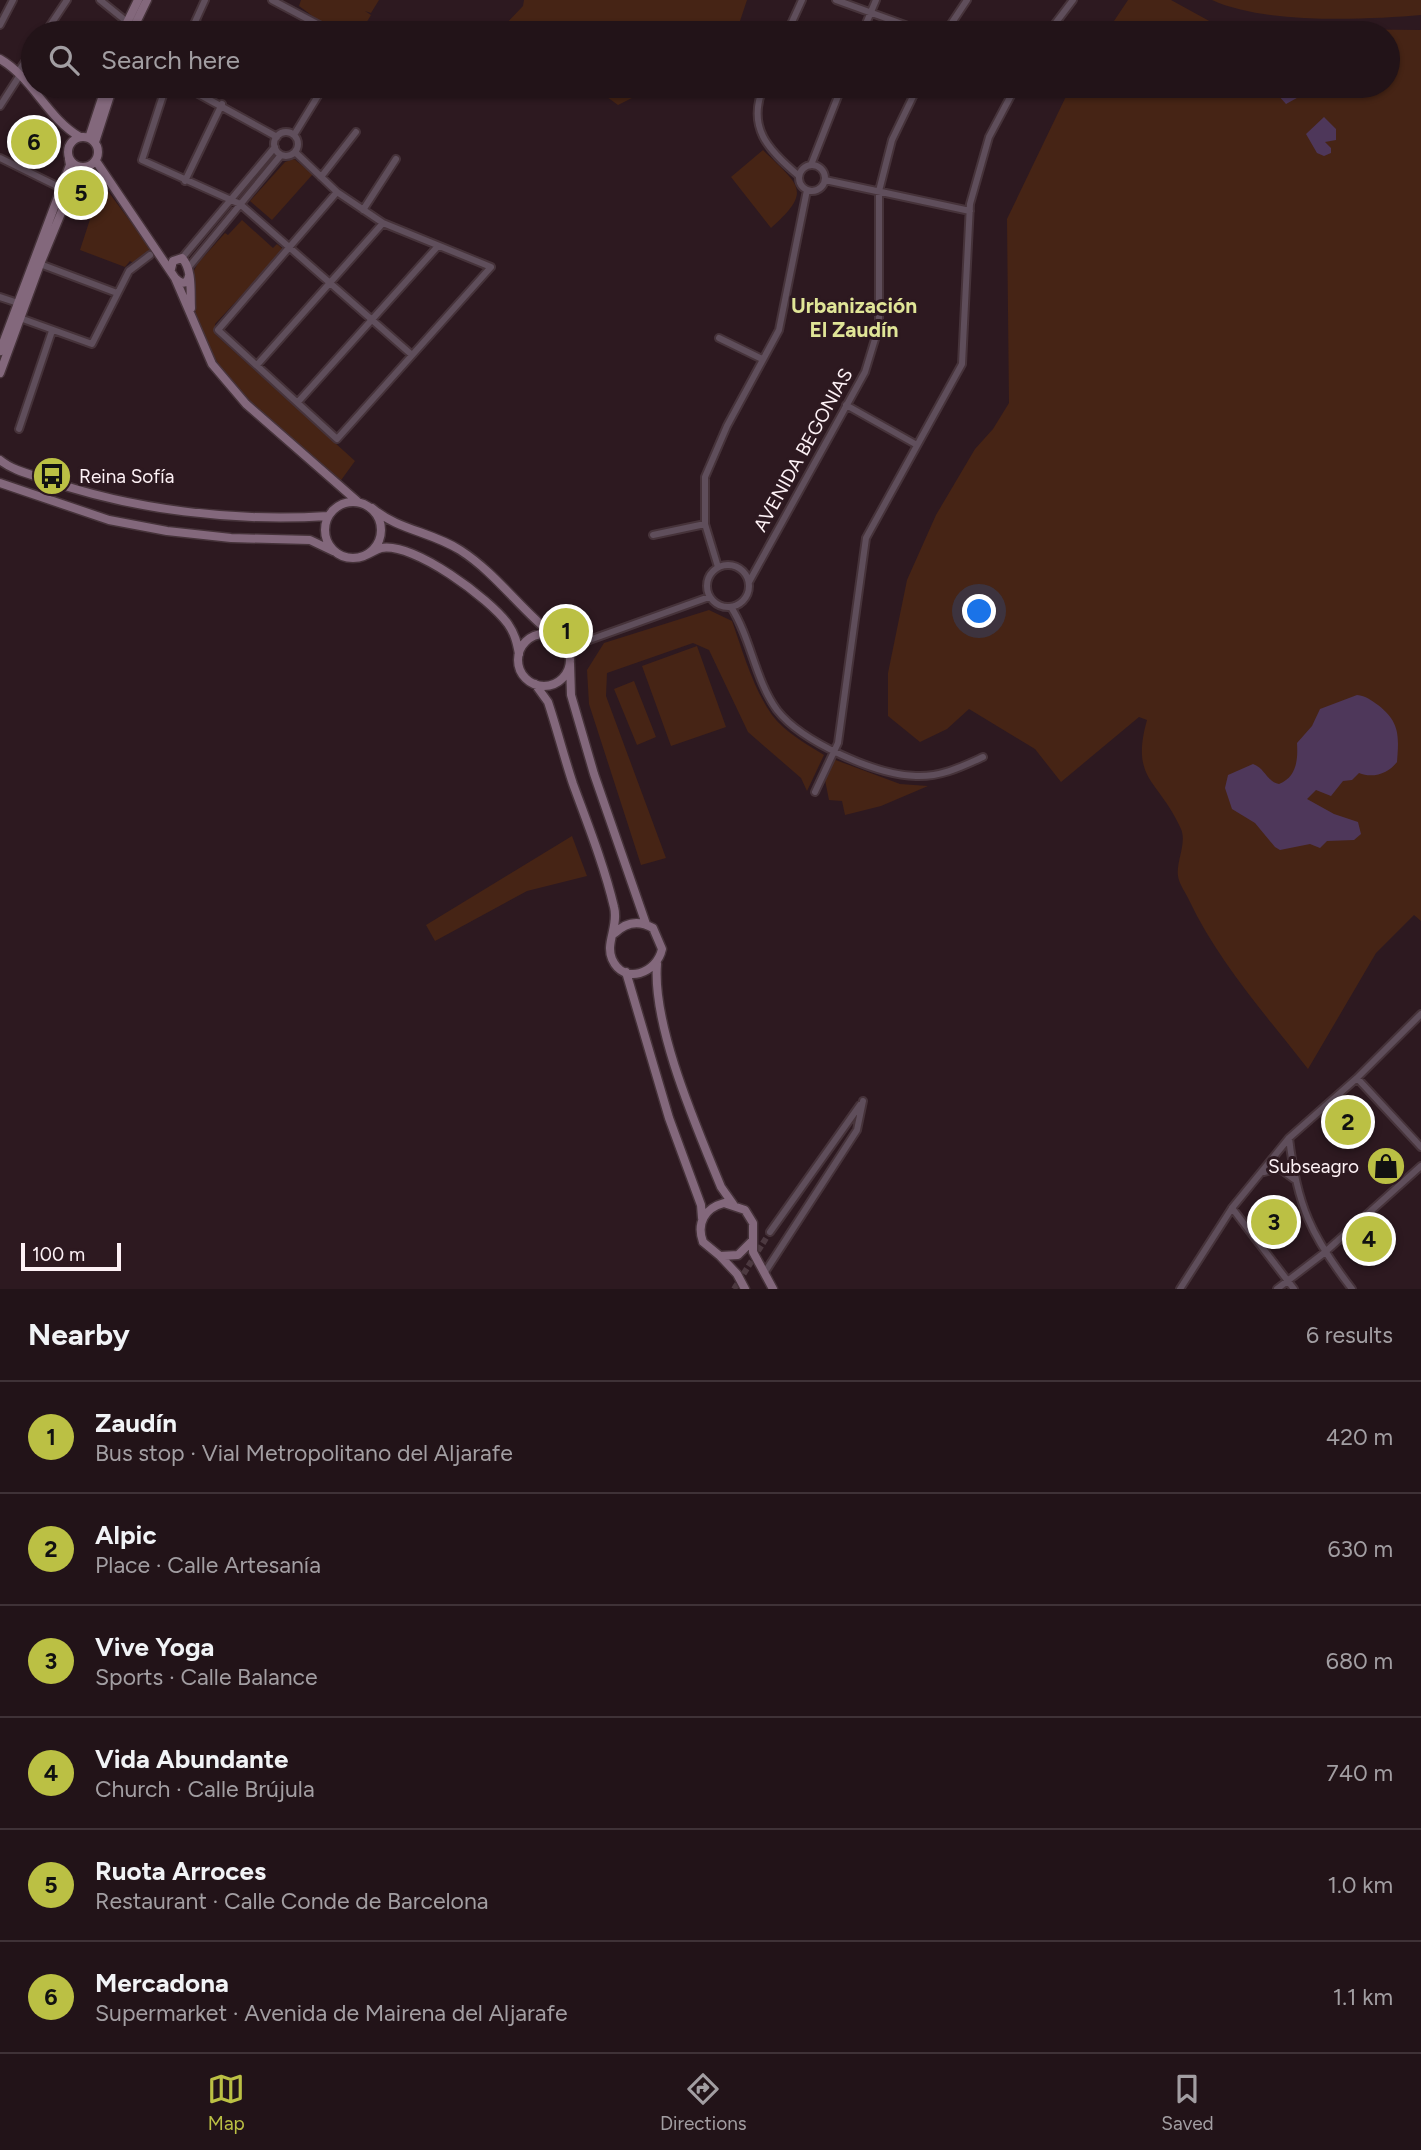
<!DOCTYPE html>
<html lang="en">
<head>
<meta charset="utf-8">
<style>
  :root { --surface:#221318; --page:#2a1c21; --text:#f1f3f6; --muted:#a29ea2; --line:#3f3237; --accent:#bbc044 }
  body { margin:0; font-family:Figtree,sans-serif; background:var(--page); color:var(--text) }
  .scale { position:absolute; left:21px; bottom:18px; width:100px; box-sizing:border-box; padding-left:7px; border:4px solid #fdf1f5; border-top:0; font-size:19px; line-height:24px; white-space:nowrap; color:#fdf1f5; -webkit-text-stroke:5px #2d1920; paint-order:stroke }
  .you { position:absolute; left:980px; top:612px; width:24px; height:24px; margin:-18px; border:5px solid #fff; border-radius:50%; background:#1a73e8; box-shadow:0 0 0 10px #1a73e833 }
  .badge { display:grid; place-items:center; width:46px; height:46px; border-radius:50%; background:var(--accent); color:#111; font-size:23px; font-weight:700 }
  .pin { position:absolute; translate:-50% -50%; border:4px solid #fff; box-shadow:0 2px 7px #0006 }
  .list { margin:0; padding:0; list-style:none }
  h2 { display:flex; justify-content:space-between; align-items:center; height:91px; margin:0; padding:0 28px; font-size:30px }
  h2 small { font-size:23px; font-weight:400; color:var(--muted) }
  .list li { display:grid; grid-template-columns:46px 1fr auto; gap:21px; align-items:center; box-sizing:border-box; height:112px; padding:0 28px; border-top:2px solid var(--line) }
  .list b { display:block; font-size:26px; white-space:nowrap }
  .list p { margin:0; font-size:23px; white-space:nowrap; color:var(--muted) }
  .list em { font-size:23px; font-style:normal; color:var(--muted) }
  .icon { flex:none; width:38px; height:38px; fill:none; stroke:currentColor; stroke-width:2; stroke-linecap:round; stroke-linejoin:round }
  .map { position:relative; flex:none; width:1421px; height:1289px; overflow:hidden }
  .search { position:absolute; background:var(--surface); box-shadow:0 2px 5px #0004; left:21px; right:21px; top:21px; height:77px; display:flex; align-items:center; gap:18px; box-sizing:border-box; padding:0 24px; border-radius:38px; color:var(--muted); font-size:26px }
  .sheet { height:763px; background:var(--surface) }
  nav { display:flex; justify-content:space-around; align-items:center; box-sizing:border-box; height:98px; border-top:2px solid var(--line); background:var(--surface); font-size:19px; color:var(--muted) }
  nav a { display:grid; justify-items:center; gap:4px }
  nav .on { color:var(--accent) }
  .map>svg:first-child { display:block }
  .green { fill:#462415 }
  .water { fill:#4e375a }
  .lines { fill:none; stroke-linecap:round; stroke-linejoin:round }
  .street-tunnel { stroke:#4c3940; stroke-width:6; stroke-dasharray:6 3; stroke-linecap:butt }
  .street-casing { stroke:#46333a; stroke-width:10 }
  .secondary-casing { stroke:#46333a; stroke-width:11 }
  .street { stroke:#5f4e5b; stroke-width:6 }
  .secondary { stroke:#83687c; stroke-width:8 }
  .labels { text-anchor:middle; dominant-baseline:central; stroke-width:6; stroke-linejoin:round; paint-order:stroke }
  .street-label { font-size:19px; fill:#fdf1f5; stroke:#2d1920 }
  .poi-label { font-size:19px; fill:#fdf1f5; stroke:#2d1920; text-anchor:start }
  .neighbourhood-label { font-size:21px; font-weight:bold; fill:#e0e597; stroke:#2d1920 }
</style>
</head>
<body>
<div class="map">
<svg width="1421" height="1289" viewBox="0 0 1421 1289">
  <rect width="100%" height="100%" fill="#2d1920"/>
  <path class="green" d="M301 0H379L371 13 365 11 371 15 360 33C329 33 324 24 299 6Z
    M524 0H747L736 33H506L500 30 523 6Z
    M1128 0H1171L1222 28 1421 30V921L1414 915 1376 953 1308 1069C1266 1015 1219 963 1189 900 1186 893 1179 884 1178 876 1176 861 1187 843 1181 829 1159 779 1130 781 1147 720L1139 717 1061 782 1035 749 969 709 947 729 920 742 888 716V673L907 580 936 515 975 449 993 429 1009 403 1007 219 1071 86H1388V33H1106Z
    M1212 0H1421V15C1363 20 1264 24 1212 0Z
    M592 86H656L618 105Z
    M763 150C798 185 814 190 771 228L731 177Z
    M294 159 313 174 272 220 250 201 285 162Z
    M86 174 101 182 151 249 135 264 130 261 125 267 80 250 94 207 75 185Z
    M242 220 273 248 277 244 284 250 215 324V334L355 461 339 483C294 443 240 405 211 351 200 331 194 306 187 284L198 263 225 233 228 235Z
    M709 610 732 621C743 652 753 688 772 715 785 732 806 744 824 755L807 791 801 778 748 732 709 650 693 643 607 673 606 696 666 858 641 865 589 704 587 670 604 643Z
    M697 646 726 727 671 746 642 666Z
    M634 681 656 737 637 745 614 689Z
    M833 759 900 784 928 786 881 806 845 815 842 801 829 800 825 780Z
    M572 836 587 876 527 891 435 941 426 925Z"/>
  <path class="water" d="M1270 86H1305L1304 94 1286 104Z
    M1324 117 1336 129V140L1325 142 1331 148V153L1324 156 1317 153 1306 134Z
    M1357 695C1366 696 1371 700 1378 705 1400 722 1399 736 1397 762 1389 773 1373 779 1359 773L1352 780 1343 781 1331 796 1316 790 1307 799 1334 814 1358 822 1361 834 1354 840 1327 841 1320 848 1310 844 1280 850 1275 847 1255 823 1232 809 1225 788 1228 775 1253 764C1265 768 1266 781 1279 784 1297 777 1298 759 1297 743L1312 726 1320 709Z"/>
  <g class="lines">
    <path class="street-tunnel" d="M734 1289 770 1232"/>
    <g class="street-casing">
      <path id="street" d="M100 0 126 21
        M272 0 334 33
        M836 0 927 33
        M195 23 214 33
        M0 25 13 0
        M45 33 67 0
        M190 33 205 0
        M787 33 802 0
        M862 33 876 0
        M945 33 967 0
        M1048 33 1073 0
        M18 72 33 50
        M166 86 142 160 240 204 412 355
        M184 86 277 137
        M306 86 319 94
        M764 86C746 127 768 150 799 176
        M0 106 20 75
        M274 144a12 12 0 1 1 24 0a12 12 0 1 1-24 0Z
        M294 135 324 86
        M295 152 337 192 383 223 491 267 337 439 218 330 337 192
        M0 158 61 188
        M811 165 842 86
        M799 178a13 13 0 1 1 26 0a13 13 0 1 1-26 0Z
        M321 177 356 132
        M825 180 970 211
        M185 181 222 104
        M363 210 396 159
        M182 258 275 147
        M40 264 117 293
        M188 268 281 155
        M0 297 18 303
        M20 318 92 344 129 271 150 255
        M719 338 762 359
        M257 365 383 223
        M298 402 438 246
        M846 405 917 445
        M19 429 52 331
        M653 535 705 524
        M707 586a21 21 0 1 1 42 0a21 21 0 1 1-42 0Z
        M718 567 705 524V477L727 426 779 330 807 190
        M749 582 865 372 879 326V191L892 140 918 86
        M731 607C751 638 755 680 777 710 802 742 876 775 916 776 941 777 961 767 983 757
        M567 648 709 597
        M815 792 838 743 866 538 962 364 970 204 989 137 1016 86
        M1357 1078 1421 1147
        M1289 1138C1297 1205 1311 1236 1352 1289
        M1264 1172 1279 1168 1294 1179
        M1232 1208 1294 1289
        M770 1232 860 1105
        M765 1272 857 1130 863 1101
        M1180 1289 1232 1208 1289 1138 1357 1078 1421 1014
        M1277 1289 1324 1253 1421 1166"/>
    </g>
    <g class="secondary-casing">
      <path id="secondary" d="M122 33 138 0
        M131 33 147 0
        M0 59C33 78 47 118 80 137
        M68 152a15 15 0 1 1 30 0a15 15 0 1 1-30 0Z
        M89 138 106 86
        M95 142 113 86
        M96 161 175 278 181 283 187 282 189 276
        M171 269 173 261 182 258C193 270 190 292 191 308
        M175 278 212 364 246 404 357 501
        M0 351 70 165 69 159
        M0 373 40 264 80 167
        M0 460C12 470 29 474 44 479 132 510 234 522 328 516
        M0 483 109 520 167 531 231 538 310 540 333 551
        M325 530a28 28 0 1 1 56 0a28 28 0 1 1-56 0Z
        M372 508C398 530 432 532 460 550 496 573 520 609 553 635
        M366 555C371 553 377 549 381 548 414 542 490 599 508 624 515 634 517 643 519 654
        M518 660a26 26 0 1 1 52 0a26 26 0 1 1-52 0Z
        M570 663 571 695 594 774 646 924
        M535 684 548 702C557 729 564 757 573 784 588 825 604 865 614 907 619 926 605 943 612 959 624 986 657 973 662 949L653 928C639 920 626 922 615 933
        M657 964C652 1026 697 1128 721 1187L733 1204
        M626 972 669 1118 701 1205 702 1218
        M751 1242 738 1255 720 1256 703 1242C696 1223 705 1208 724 1203L745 1210 753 1223V1252L773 1289
        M720 1256 737 1274 745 1289"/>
    </g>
    <use href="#street" class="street"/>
    <use href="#secondary" class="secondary"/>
  </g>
  <defs>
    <g id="bus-disc" transform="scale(2.0125)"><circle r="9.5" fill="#bbc044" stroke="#2d1920"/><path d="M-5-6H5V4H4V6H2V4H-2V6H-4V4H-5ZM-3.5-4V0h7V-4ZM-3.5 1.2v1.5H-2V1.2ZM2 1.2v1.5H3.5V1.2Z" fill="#111"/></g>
    <g id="shop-disc" transform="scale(2.0125)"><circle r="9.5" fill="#bbc044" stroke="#2d1920"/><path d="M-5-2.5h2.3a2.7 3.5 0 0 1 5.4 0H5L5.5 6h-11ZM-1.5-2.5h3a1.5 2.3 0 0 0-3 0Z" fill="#111"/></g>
  </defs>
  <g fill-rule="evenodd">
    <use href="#bus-disc" x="52" y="476"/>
    <use href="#shop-disc" x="1386" y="1166"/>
  </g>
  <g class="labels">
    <g class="street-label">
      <text transform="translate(803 450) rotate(-61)">AVENIDA BEGONIAS</text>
    </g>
    <g class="poi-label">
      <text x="79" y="476">Reina Sofía</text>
      <text x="1359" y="1166" text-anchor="end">Subseagro</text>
    </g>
    <g class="neighbourhood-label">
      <text x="854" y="305">Urbanización<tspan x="854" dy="24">El Zaudín</tspan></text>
    </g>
  </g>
</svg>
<div class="scale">100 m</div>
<div class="you"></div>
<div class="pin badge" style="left:566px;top:631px">1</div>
<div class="pin badge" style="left:1348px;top:1122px">2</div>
<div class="pin badge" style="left:1274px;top:1222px">3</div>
<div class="pin badge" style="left:1369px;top:1239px">4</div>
<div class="pin badge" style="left:81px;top:193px">5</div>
<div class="pin badge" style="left:34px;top:142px">6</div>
<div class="search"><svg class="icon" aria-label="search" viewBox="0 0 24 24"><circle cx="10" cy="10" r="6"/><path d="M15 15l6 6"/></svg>Search here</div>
</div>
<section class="sheet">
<h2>Nearby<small>6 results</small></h2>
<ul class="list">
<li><span class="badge">1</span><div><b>Zaudín</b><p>Bus stop · Vial Metropolitano del Aljarafe</p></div><em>420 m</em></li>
<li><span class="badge">2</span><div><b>Alpic</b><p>Place · Calle Artesanía</p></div><em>630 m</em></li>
<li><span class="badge">3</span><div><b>Vive Yoga</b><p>Sports · Calle Balance</p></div><em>680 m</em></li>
<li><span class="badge">4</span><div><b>Vida Abundante</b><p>Church · Calle Brújula</p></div><em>740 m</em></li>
<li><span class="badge">5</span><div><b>Ruota Arroces</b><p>Restaurant · Calle Conde de Barcelona</p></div><em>1.0 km</em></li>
<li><span class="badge">6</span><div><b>Mercadona</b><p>Supermarket · Avenida de Mairena del Aljarafe</p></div><em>1.1 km</em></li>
</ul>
</section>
<nav>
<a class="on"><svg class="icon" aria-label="map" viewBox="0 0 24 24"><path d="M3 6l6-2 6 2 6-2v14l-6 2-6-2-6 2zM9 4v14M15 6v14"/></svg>Map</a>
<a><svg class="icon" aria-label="directions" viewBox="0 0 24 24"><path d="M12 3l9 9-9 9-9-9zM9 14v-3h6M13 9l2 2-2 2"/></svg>Directions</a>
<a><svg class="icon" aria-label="saved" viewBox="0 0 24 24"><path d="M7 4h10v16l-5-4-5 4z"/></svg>Saved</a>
</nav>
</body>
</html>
